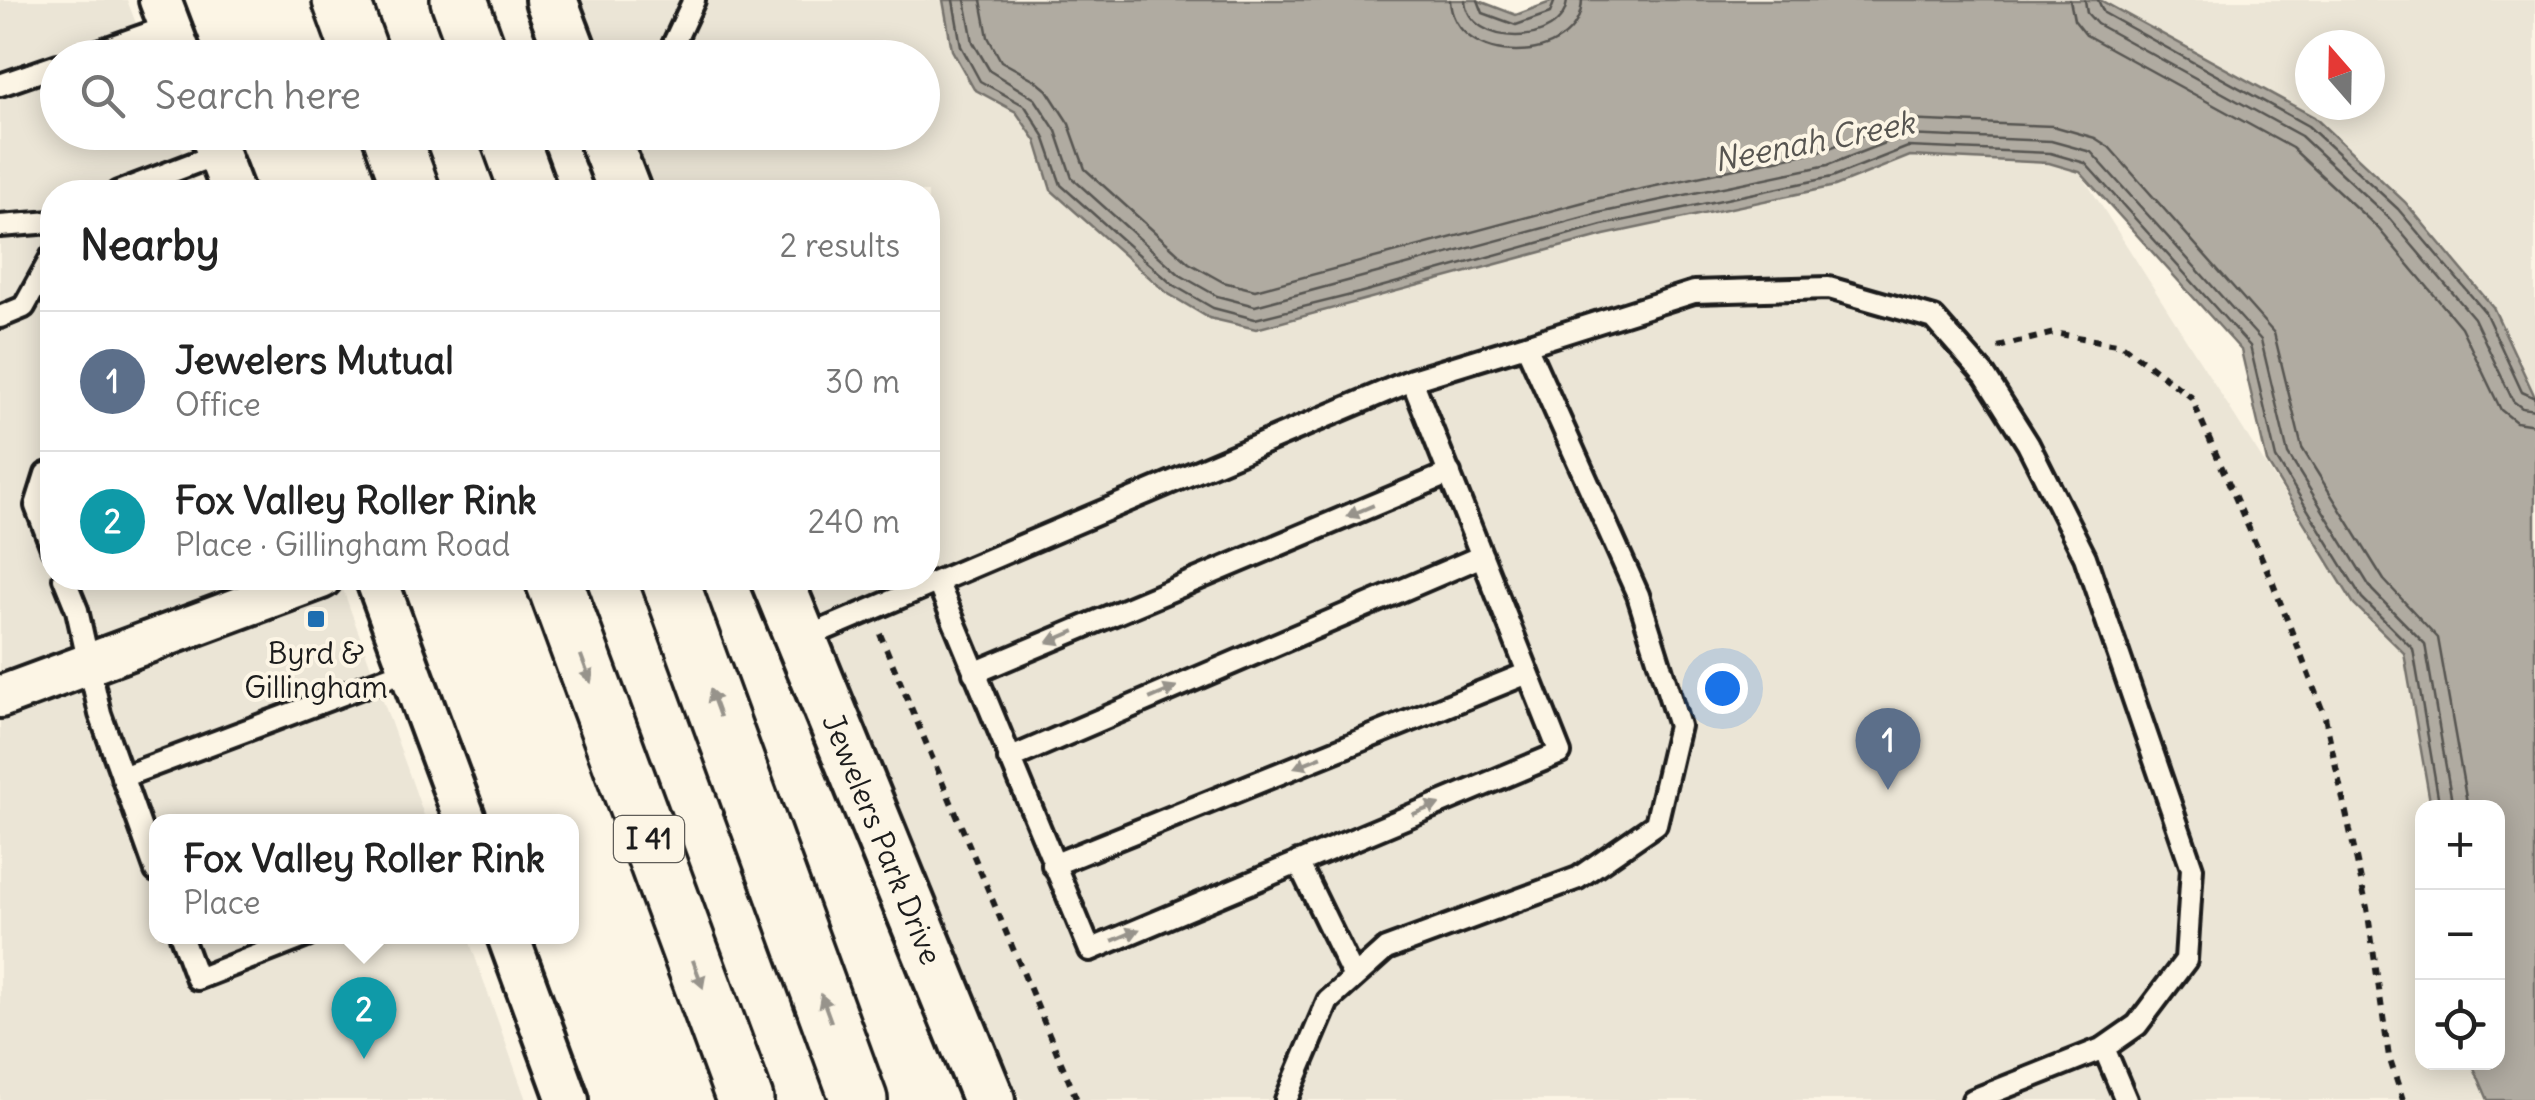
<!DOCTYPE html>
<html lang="en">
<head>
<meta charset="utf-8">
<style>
  :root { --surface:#fff; --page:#f2f2f2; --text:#222; --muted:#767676; --line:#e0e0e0; --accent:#1f6fb2 }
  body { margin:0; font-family:Delius,sans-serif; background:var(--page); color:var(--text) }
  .controls { position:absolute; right:30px; bottom:30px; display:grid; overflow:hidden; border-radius:20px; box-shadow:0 5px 25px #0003 }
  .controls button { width:90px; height:90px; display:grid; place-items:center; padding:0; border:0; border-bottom:2px solid var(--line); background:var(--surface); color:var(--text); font:50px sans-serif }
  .compass { position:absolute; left:2295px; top:30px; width:90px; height:90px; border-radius:50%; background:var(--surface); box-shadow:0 5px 25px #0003; rotate:340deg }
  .you { position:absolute; left:1722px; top:688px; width:35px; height:35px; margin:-25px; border:8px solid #fff; border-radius:50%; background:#1a73e8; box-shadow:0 0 0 15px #1a73e833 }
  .badge { display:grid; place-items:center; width:65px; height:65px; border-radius:50%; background:var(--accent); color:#fff; font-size:32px; font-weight:700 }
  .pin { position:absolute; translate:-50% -82px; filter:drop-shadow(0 2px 5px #0008) }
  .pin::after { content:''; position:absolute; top:52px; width:35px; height:30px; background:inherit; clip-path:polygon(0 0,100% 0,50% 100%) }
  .popup { position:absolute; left:149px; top:814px; width:430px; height:130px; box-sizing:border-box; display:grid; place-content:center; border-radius:20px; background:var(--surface); filter:drop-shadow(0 2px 8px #0005); font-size:32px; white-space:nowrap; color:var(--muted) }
  .popup b { font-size:38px; color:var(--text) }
  .popup::after { content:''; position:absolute; left:50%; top:100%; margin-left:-20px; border:20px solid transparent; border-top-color:var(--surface) }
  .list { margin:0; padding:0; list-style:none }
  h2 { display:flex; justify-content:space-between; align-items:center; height:130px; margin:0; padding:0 40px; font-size:42px }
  h2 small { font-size:32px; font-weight:400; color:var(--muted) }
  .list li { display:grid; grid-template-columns:65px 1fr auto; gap:30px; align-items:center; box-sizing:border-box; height:140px; padding:0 40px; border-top:2px solid var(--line) }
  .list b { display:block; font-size:38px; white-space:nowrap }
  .list p { margin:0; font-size:32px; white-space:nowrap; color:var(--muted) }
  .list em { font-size:32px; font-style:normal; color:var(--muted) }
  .icon { flex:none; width:55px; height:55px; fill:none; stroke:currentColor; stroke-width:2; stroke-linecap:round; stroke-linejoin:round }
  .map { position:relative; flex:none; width:2535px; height:1100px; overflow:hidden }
  .search { position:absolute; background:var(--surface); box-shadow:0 5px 25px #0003; left:40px; top:40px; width:900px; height:110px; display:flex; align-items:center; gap:25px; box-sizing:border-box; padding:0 35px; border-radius:55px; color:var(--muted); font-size:38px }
  .panel { position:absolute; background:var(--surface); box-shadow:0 5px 25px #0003; left:40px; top:180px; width:900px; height:410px; border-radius:40px }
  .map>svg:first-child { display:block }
  .built { fill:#ebe5d6; fill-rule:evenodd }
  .water { fill:#b0aba1; stroke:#75726c; stroke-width:2.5 }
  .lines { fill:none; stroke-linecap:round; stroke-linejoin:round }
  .shore { stroke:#575551; stroke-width:2.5 }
  .service-casing { stroke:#1c1c1c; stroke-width:28 }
  .minor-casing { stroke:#1c1c1c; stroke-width:48 }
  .tertiary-casing { stroke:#1c1c1c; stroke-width:58 }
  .motorway-casing { stroke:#1c1c1c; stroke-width:62 }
  .path { stroke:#1c1c1c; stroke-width:6; stroke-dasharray:8 8; stroke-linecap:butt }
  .service { stroke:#fcf5e5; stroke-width:20 }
  .minor { stroke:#fcf5e5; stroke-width:40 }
  .tertiary { stroke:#fcf5e5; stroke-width:50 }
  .motorway { stroke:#fcf5e5; stroke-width:55 }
  .oneway { fill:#97938b }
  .poi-dot { fill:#1f6fb2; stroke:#fcf5e5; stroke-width:4 }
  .labels { text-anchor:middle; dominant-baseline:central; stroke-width:8; stroke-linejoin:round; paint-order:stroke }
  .shield { fill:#fcf5e5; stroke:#5f5d58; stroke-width:2.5 }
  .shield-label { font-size:28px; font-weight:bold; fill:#1c1c1c }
  .poi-label { font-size:30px; fill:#1c1c1c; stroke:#fcf5e5 }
  .street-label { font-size:30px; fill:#1c1c1c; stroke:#fcf5e5 }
  .water-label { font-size:32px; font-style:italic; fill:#575551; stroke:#fcf5e5 }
</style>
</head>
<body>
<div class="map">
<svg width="2535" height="1100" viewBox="0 0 2535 1100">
  <rect width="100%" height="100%" fill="#fcf5e5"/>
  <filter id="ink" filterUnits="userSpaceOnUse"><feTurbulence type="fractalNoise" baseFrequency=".01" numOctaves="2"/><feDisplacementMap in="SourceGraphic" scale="20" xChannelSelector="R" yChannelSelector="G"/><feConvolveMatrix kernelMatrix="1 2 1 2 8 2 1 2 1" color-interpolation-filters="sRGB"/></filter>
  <g filter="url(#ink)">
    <path class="built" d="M0 0H127L149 57 58 58V132L176 133 198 192H52V578H339L426 821 156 822V936L468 937 526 1100H0Z
      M579 0H943L952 50 974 89 1016 112 1035 140 1052 190 1604 235 1835 186 1910 156 2049 163 2080 172 2354 604 2404 653 2431 807 2422 808V1062L2472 1063 2488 1100H1021L801 578H928V192H652L628 133 922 132V58L600 57Z
      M1762 0H2535V699L2287 251ZM2310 45H2370V105H2310Z"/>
    <path class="water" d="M943 0H1477L1516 15 1556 0H2100L2314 117 2405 202 2493 307 2535 397V1100H2488L2472 1063 2498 1062V808L2431 807 2404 653 2354 604 2267 462 2241 350 2080 172 2049 163 1910 156 1835 186 1604 235 1256 329 1209 318 1167 293 1051 190 1036 141 1016 112 974 89 952 50Z"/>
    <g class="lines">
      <path class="shore" d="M953 0 961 46 980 81 1025 106 1044 136 1061 185 1173 285 1213 308 1255 319 1359 293 1602 225 1832 177 1908 147 2050 153 2085 163 2250 346 2276 458 2362 598 2413 649 2440 808
        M965 0 973 42 990 71 1035 99 1056 131 1072 178 1180 275 1217 296 1255 306 1599 213 1828 165 1905 135 2051 141 2091 152 2261 340 2288 454 2372 590 2425 644 2453 808
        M981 0 988 37 1001 61 1035 80 1047 90 1069 124 1085 169 1189 263 1223 282 1255 290 1595 199 1824 150 1902 120 2053 126 2095 138 2109 147 2274 333 2302 448 2384 580 2438 638 2468 808
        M1450 0C1453 68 1580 68 1582 0
        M1465 0C1468 48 1564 48 1567 0
        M1478 0 1483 13 1516 25 1550 13 1555 0
        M2070 0 2074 20 2086 35 2292 148 2378 228 2461 327 2501 410 2516 422 2535 425
        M2085 0 2087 13 2097 24 2301 136 2389 218 2474 318 2513 401 2522 408 2535 410
        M2098 0 2104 13 2308 126 2398 209 2485 312 2522 392 2535 398"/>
      <g class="service-casing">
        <path id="service" d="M79 58 170 26
          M667 58 694 0
          M0 85 58 65
          M118 192 218 154
          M0 226 52 222
          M0 317 24 307 52 256
          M1526 345 1694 292 1829 288 1934 318 1985 376 2028 444 2085 557 2192 868 2186 960 2137 1025 2104 1048 1973 1100
          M52 472 46 474 36 506 52 548
          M64 578 77 610 100 714 156 871
          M938 583 1090 950 1560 753 1412 380
          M802 639 1412 380 1526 345 1638 595 1679 726 1656 824 1578 878 1386 949 1328 1001 1286 1100
          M974 673 1450 473
          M1009 759 1482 556
          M122 777 410 669
          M1298 862 1354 977
          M1053 865 1528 673
          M181 936 197 979 307 936
          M2104 1048 2126 1100"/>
      </g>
      <g class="minor-casing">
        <path id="minor" d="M160 0 182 58
          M210 132 233 192
          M376 578 466 822
          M0 697 321 578
          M508 936 568 1100"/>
      </g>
      <g class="tertiary-casing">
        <g id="tertiary">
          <path d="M551 0 573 58"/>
          <path d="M602 132 625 192"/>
          <path id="s1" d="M776 578 989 1100"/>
        </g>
      </g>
      <g class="motorway-casing">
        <path id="motorway" d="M341 0 362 58
          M459 0 480 58
          M390 132 412 192
          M507 132 529 192
          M553 578 745 1100
          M669 578 859 1100"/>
      </g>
      <path class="path" d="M1998 347 2054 333 2122 345 2191 397 2272 581 2325 717 2367 908 2389 1057 2403 1100
        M880 634 1077 1100"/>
      <use href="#service" class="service"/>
      <use href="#minor" class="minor"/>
      <use href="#tertiary" class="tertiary"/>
      <use href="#motorway" class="motorway"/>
    </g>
    <defs><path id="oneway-solid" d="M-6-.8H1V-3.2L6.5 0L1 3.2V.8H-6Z" transform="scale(2.5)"/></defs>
    <g class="oneway">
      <use href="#oneway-solid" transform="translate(1360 511) rotate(157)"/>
      <use href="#oneway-solid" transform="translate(1061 637) rotate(157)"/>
      <use href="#oneway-solid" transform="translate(586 669) rotate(70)"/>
      <use href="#oneway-solid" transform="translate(1163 693) rotate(-23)"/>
      <use href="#oneway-solid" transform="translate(715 703) rotate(-110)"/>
      <use href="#oneway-solid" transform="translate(1308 762) rotate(158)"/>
      <use href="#oneway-solid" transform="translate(1426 809) rotate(-22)"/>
      <use href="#oneway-solid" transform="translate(1126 935) rotate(-23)"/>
      <use href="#oneway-solid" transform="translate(698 974) rotate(70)"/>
      <use href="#oneway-solid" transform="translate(826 1008) rotate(-110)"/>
    </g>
  </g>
  <rect class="poi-dot" x="306" y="609" width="20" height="20" rx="5"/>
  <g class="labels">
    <rect class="shield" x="614" y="816" width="70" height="46" rx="8"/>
    <g class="shield-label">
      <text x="649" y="839">I 41</text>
    </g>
    <g class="poi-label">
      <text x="316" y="653">Byrd &amp;<tspan x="316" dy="34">Gillingham</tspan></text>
    </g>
    <g class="street-label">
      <text stroke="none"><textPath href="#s1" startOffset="282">Jewelers Park Drive</textPath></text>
    </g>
    <g class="water-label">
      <text transform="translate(1814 141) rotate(-11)">Neenah Creek</text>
    </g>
  </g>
</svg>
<div class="controls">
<button>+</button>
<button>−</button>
<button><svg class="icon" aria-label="locate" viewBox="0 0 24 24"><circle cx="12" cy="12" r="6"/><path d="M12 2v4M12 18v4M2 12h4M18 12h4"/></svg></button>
</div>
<svg class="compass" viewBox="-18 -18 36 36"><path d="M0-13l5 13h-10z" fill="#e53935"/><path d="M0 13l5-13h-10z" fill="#767676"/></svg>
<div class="you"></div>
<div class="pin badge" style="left:1888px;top:790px;background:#5c6f8a">1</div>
<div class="pin badge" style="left:364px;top:1059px;background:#0f9aa8">2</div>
<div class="popup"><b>Fox Valley Roller Rink</b>Place</div>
<div class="search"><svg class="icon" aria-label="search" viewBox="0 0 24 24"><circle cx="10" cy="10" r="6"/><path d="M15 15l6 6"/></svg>Search here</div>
<section class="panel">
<h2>Nearby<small>2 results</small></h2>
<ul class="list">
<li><span class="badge" style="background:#5c6f8a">1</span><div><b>Jewelers Mutual</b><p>Office</p></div><em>30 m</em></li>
<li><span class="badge" style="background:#0f9aa8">2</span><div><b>Fox Valley Roller Rink</b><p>Place · Gillingham Road</p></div><em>240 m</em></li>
</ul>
</section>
</div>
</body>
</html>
